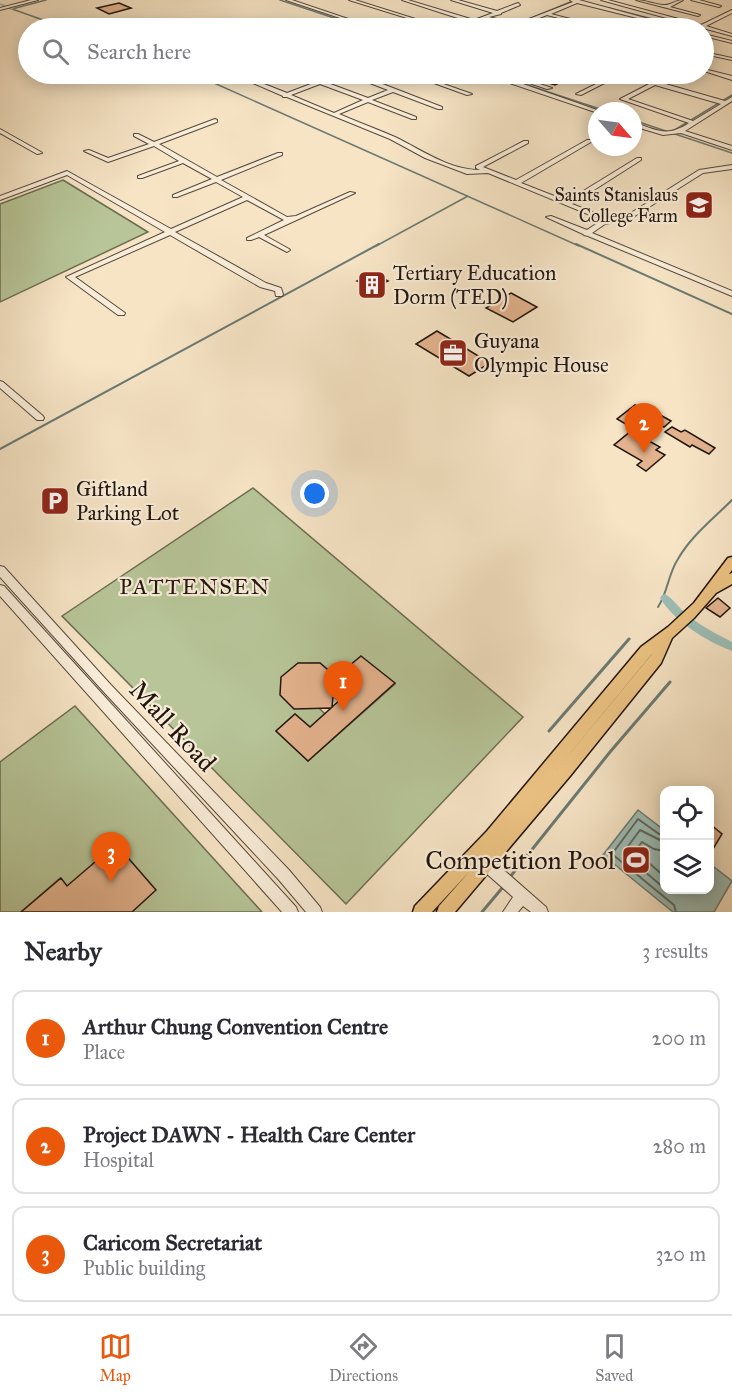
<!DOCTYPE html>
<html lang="en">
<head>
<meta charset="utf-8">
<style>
  :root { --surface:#fff; --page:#f2f2f3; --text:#2b2b33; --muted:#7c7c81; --line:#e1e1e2; --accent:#ea580c }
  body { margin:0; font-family:"IM FELL Great Primer",serif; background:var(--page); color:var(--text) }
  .controls { position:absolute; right:18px; bottom:18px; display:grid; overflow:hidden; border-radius:12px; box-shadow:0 3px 15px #0003 }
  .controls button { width:54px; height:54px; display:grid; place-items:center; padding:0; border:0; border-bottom:2px solid var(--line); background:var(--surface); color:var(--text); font:30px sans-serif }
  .compass { position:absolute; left:588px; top:102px; width:54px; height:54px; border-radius:50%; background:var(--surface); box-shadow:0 3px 15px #0003; rotate:118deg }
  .you { position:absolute; left:315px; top:494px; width:21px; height:21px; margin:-15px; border:4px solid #fff; border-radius:50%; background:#1a73e8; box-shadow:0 0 0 9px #1a73e833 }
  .badge { display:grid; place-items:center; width:39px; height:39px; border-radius:50%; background:var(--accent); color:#fff; font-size:20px; font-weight:700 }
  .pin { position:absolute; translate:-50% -50px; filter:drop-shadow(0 2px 3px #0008) }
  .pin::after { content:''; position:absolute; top:32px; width:21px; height:18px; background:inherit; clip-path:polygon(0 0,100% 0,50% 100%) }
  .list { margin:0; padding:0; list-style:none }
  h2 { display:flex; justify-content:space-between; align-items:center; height:78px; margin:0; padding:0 24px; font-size:26px }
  h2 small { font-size:20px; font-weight:400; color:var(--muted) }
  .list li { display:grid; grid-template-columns:39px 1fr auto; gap:18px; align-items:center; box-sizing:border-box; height:96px; margin:0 12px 12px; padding:0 12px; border:2px solid var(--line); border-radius:12px }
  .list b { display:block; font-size:22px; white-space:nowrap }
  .list p { margin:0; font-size:20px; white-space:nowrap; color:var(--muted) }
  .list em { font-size:20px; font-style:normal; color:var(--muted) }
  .icon { flex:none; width:33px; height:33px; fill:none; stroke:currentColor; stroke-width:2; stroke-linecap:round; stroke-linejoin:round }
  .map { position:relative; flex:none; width:732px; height:912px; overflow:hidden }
  .search { position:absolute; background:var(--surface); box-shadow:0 3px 15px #0003; left:18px; right:18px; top:18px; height:66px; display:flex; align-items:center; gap:15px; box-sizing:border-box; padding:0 21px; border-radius:33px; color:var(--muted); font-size:22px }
  .sheet { height:402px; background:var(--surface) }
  nav { display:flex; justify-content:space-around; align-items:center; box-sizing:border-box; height:84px; border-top:2px solid var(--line); background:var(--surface); font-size:16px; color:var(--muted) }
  nav a { display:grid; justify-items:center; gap:3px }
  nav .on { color:var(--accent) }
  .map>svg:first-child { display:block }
  .green { fill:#b7c598; stroke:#6c6d53; stroke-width:1.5; fill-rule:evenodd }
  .water { fill:#9dbeb7; stroke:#6b7a73; stroke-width:1.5 }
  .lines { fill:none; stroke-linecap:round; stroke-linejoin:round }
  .shore { stroke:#5f6a62; stroke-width:2 }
  .stream-far2 { stroke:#6b7a73; stroke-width:1.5 }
  .stream-far1 { stroke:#6b7a73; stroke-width:2 }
  .stream { stroke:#6b7a73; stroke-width:3 }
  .canal { fill:#9dbeb7; fill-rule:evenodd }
  .building { fill:#e3b38e; stroke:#21150e; stroke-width:1.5 }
  .minor-casing { stroke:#56493c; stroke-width:2 }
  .major-casing { stroke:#21150e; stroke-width:3 }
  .minor { fill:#f9edd9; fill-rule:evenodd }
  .major { fill:#ebc282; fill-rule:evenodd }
  .labels { text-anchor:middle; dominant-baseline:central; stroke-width:4.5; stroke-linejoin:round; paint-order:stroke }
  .far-poi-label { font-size:18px; fill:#21150e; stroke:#f9edd9; text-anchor:end }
  .poi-label { font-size:21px; fill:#21150e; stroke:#f9edd9; text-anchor:start }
  .neighbourhood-label { font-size:22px; letter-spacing:1.5px; fill:#21150e; stroke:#f9edd9 }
  .near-street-label { font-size:26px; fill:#21150e; stroke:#f9edd9 }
  .near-poi-label { font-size:26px; fill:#21150e; stroke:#f9edd9; text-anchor:end }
</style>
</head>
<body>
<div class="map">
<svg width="732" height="912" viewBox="0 0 732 912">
  <rect width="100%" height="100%" fill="#f6e4c5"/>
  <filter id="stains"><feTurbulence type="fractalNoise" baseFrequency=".00333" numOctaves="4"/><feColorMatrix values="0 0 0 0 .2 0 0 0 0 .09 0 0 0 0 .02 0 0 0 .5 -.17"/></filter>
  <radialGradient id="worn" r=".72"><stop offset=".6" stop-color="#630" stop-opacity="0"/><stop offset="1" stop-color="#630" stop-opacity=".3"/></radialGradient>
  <path class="green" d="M63 180 148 232 0 302V204Z
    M253 488 523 717 346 904 62 616ZM361 657 395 684 308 761 276 731 295 714 310 727 325 714 319 708 298 664 320 663 335 676 333 696 339 701 358 684Z
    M75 706 262 912H132L67 886 60 878 21 912H0V762Z"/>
  <path class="water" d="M638 810 664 830V890H710V864L732 881 714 912H673L603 855Z"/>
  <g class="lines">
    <path class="shore" d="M664 834H659L638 819 612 854 674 905 676 912
      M664 842 640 830 623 853 664 888
      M664 851 654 849 642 842 635 851 664 876"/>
    <path class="stream-far2" d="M280 0 364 28
      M609 8 688 28
      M12 9 46 21 91 28
      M12 9 46 0
      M534 17 575 0
      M194 74 579 246
      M494 74 606 111
      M633 120 732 153
      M673 131 732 95
      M376 246 468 196"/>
    <path class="stream-far1" d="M576 244 732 314
      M0 449 379 244
      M658 607C668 592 668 574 678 559 691 536 713 519 732 500"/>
    <path class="stream" d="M549 731 629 639
      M510 877 610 752 670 682
      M482 912 503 887"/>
    <path class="canal" d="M0 3 13 8 14 9 11 10 0 5Z
      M665 594C674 599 681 611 690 617 703 627 718 635 732 642V651C706 641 675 622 660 598L662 595Z"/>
  </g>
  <path class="building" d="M119 3 131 8 109 14 97 8Z
    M545 74H549L567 79 555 85 535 79Z
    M373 273 388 281 372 289 357 281Z
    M511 293 537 307 513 322 486 308Z
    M437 331 490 363 469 376 416 344Z
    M635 405 650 414 653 411 671 421 664 427 650 419 636 430 617 419Z
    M672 427 681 432 685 430 715 448 709 454 692 445 690 447 665 432Z
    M631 431 660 447 656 450 665 455 646 471 637 465 642 461 614 445Z
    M718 598 730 608 720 617 706 608Z
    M361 656 395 683 308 761 276 731 295 714 310 727 331 708 294 709 280 695 281 677 298 663H320L335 676 332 707 358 684 343 671Z
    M710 824 722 834 710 854Z
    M116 844 156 890 132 912H21L61 878 67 886Z"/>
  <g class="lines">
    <g class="minor-casing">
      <path id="minor" d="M31 0H38L0 10V8Z
        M286 0H292L375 28H370Z
        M349 0H355L444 28H439Z
        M402 0H408L474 20 493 13 451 0H458L497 11 518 3 520 5 501 13V14L489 17 516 24 573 2 570 0H579L682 28H677L577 3 551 14 601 27V28H596L547 15 514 28H509L512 26 485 19 462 28H457V27L470 22Z
        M601 0H608L701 25 732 10V13L706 26 732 34V36Z
        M636 0C645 0 653 4 663 5 670 6 676 0 683 0L670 7 700 15 698 16Z
        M691 0H699L721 6 719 7Z
        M704 34 732 41V43L704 36Z
        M704 52 732 58V60L704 54Z
        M704 69 732 76V80L704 71Z
        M262 74H268L254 80 287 93 316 82 297 75V74H302L320 80 338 74H343V75L325 82 368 98 388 90 349 75V74H354L375 81 397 74H402V75L380 83 442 107V109H438L393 92 372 100 416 117V119H412L368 102 339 114C357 122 377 129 395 137 422 150 449 170 480 170L476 168V166L524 141H528V143L483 167 516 180 587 140H591V142L521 183 567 201 637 158H641V160L572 204 610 219 626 216 699 170 732 165V169L703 173 630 219 605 224 592 233 732 291V296L588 236 584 235 583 234 546 217 551 216 587 230 602 220 488 173 467 174 425 158 390 139 287 97H283V96L246 80ZM320 84 363 100 334 113 291 95Z
        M409 74H415L472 94 467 95Z
        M465 74H472L484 77 500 76 600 111 595 112 498 79 490 80 488 82Z
        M502 74H509L552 88 547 89Z
        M616 74H622L581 95 576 94Z
        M655 81 725 101 732 97V101L685 131 732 146V150L681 133 663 135 633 126V122C657 130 666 138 689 123L620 99ZM655 85 721 104 693 121 628 99Z
        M215 119 217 120V122L159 144 217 177 278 153H282V155L221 180 287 217 296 216 350 192 355 193 264 235 289 249 290 250 287 252 259 237 251 240H247V238L284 220 247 200 175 232 266 283 281 288 283 294 282 296H276L275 291 260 287 170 235 75 277 125 313 124 315H118L66 277 165 232 67 175 0 200V196L67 171 171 229 243 197 216 182 177 197H173V195L212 179 183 163 142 178H138V176L179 161 154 146 108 162 84 151 89 150 108 158 149 144 134 136V134H138L154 142Z
        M0 129 41 152 42 153 37 154 0 133Z
        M0 381 3 382 43 416 44 418 43 420H37L0 388Z
        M0 566 4 567 111 685 289 870 320 907 322 912H306L279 880 103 691 0 577Z
        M0 585 4 586 296 907 298 912H282L0 596Z
        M484 855 489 857 546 907 548 912H531L523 906 518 912H503L513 897 479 867 477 862 479 857Z"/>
    </g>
    <g class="major-casing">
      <path id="major" d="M732 557V570L729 574 732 573V584L716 593 694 618 672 638 661 663 570 776 455 912H437L439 906 469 872 432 912H413L415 906 487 831 641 647 668 627 694 603 728 558ZM652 654 538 792 651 655Z"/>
    </g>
    <use href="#minor" class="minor"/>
    <use href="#major" class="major"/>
  </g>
  <defs>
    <g id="school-square" transform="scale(1.5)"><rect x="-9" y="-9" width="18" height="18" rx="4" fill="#8f2418" stroke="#f9edd9"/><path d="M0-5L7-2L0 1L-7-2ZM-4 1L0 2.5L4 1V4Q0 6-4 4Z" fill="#fff"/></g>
    <g id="building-square" transform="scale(1.5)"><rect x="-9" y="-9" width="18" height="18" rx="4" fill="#8f2418" stroke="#f9edd9"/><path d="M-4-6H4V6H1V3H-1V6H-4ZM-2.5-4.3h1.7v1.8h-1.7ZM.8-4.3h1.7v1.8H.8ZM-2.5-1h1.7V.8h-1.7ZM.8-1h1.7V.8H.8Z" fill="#fff"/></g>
    <g id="office-square" transform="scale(1.5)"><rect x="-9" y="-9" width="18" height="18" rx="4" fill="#8f2418" stroke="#f9edd9"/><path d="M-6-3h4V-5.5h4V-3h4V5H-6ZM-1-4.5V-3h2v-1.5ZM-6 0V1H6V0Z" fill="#fff"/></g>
    <g id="parking-square" transform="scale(1.5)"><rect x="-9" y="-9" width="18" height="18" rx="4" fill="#8f2418" stroke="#f9edd9"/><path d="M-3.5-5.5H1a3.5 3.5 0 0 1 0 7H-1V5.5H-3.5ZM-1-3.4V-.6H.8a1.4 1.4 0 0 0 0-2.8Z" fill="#fff"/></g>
    <g id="stadium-square" transform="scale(1.5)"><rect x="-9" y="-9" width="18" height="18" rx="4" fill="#8f2418" stroke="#f9edd9"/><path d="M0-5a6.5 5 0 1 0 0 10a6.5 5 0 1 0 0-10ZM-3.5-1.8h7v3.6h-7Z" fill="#fff"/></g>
  </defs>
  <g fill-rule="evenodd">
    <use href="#school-square" x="699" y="205"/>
    <use href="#building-square" x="372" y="285"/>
    <use href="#office-square" x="453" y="353"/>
    <use href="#parking-square" x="55" y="501"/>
    <use href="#stadium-square" x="636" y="860"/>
  </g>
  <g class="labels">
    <g class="far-poi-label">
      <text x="678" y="195">Saints Stanislaus<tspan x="678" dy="21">College Farm</tspan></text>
    </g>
    <g class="poi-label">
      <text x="393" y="273">Tertiary Education<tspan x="393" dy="24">Dorm (TED)</tspan></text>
      <text x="474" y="341">Guyana<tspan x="474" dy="24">Olympic House</tspan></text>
      <text x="76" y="489">Giftland<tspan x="76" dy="24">Parking Lot</tspan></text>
    </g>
    <g class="neighbourhood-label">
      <text x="195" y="586">PATTENSEN</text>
    </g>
    <g class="near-street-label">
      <text transform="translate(173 726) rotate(47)">Mall Road</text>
    </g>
    <g class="near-poi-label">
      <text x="615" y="860">Competition Pool</text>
    </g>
  </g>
  <rect width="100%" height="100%" filter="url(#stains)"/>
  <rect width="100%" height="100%" fill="url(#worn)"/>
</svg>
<div class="controls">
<button><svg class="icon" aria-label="locate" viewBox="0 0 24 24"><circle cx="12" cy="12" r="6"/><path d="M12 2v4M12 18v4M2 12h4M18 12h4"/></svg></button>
<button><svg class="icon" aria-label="layers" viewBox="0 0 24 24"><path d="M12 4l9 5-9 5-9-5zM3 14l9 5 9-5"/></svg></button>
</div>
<svg class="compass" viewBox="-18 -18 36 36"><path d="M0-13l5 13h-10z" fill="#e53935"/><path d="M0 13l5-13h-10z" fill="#7c7c81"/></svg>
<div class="you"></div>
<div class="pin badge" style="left:343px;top:711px">1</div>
<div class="pin badge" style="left:644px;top:453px">2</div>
<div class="pin badge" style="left:111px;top:882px">3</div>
<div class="search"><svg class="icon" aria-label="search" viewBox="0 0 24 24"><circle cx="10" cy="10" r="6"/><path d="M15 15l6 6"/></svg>Search here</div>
</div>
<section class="sheet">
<h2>Nearby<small>3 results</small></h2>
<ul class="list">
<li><span class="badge">1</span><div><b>Arthur Chung Convention Centre</b><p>Place</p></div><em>200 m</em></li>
<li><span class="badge">2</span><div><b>Project DAWN - Health Care Center</b><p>Hospital</p></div><em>280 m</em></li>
<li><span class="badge">3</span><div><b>Caricom Secretariat</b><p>Public building</p></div><em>320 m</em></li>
</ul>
</section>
<nav>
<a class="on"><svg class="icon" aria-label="map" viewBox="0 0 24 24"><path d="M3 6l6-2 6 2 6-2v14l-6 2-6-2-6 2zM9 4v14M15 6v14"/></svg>Map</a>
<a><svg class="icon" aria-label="directions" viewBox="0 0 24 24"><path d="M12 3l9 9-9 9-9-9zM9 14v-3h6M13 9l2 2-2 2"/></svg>Directions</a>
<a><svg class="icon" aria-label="saved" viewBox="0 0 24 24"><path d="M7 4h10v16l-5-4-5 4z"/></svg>Saved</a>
</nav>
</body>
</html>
